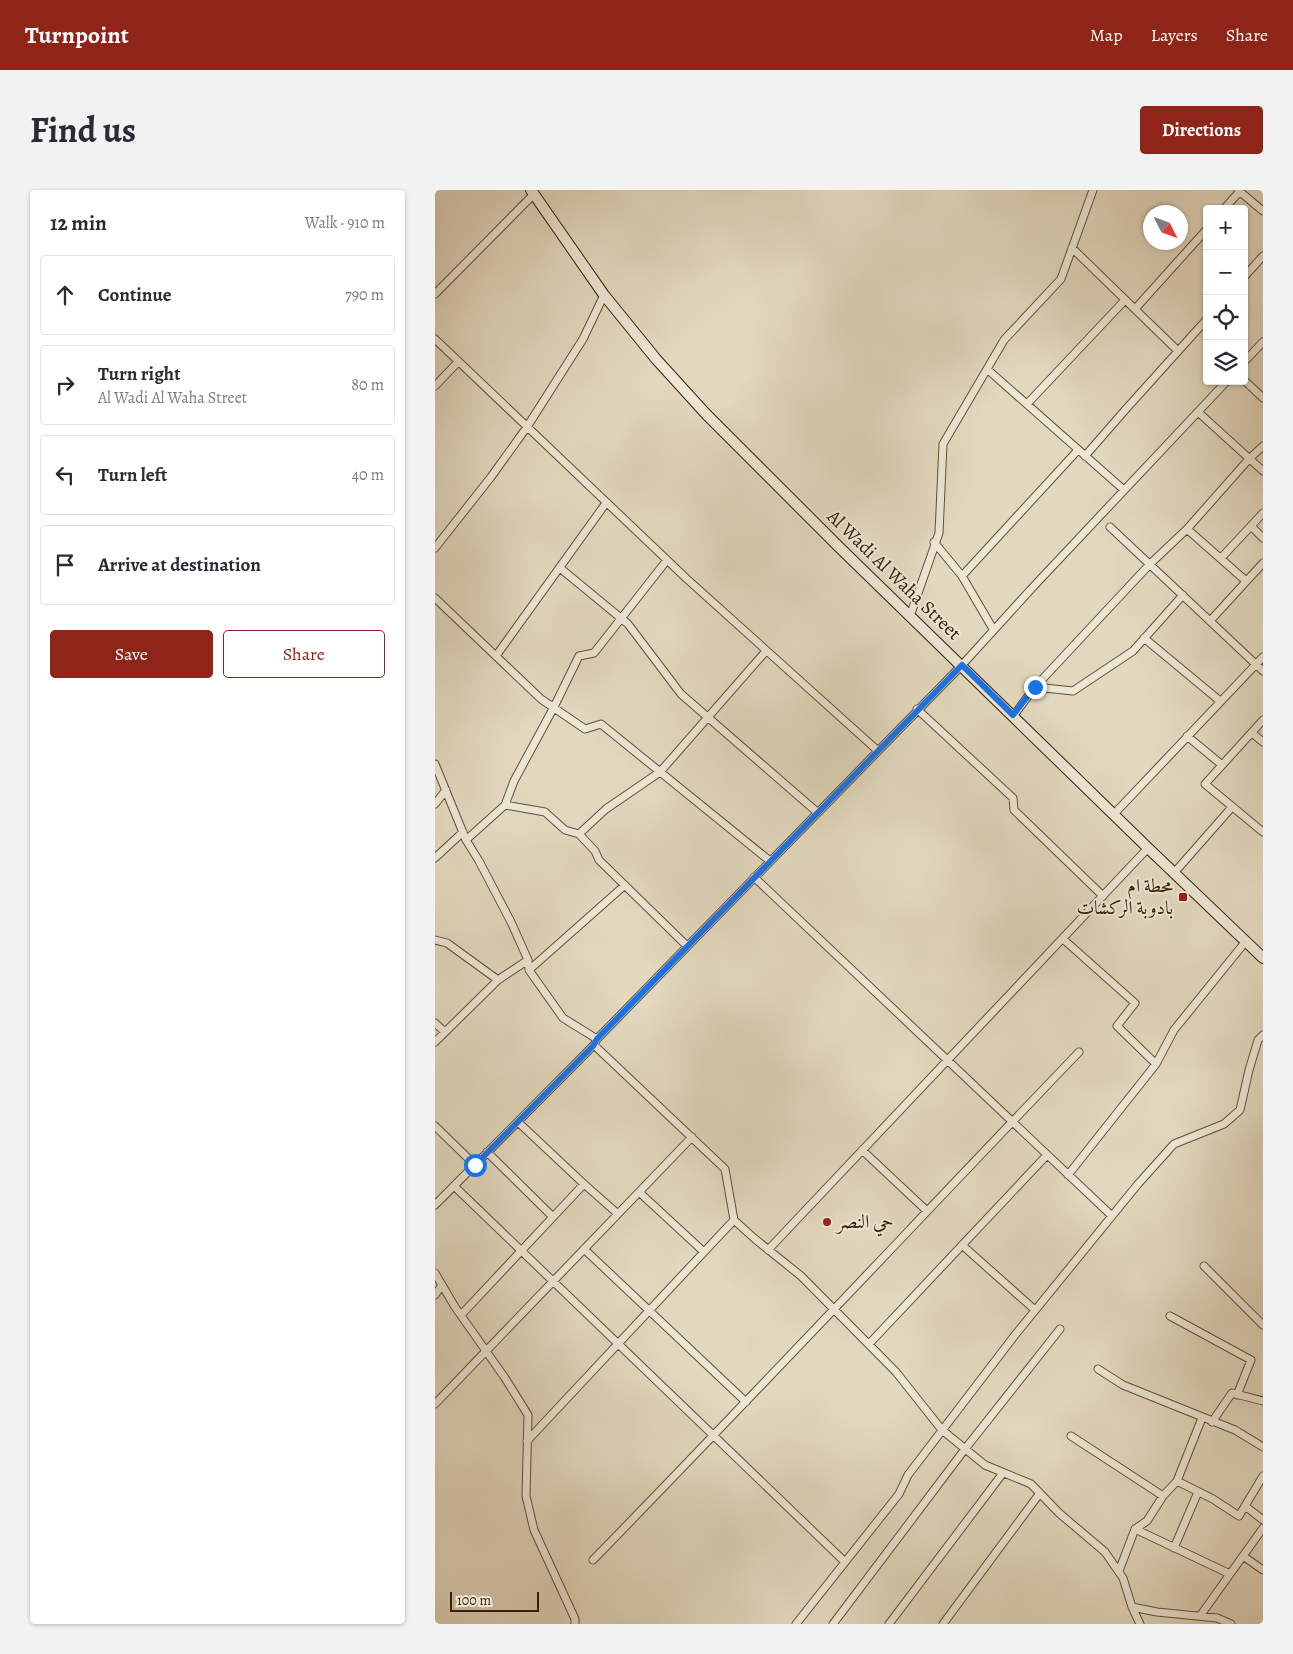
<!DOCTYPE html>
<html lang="en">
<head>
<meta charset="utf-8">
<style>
  :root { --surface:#fff; --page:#f2f2f3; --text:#2b2b33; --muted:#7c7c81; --line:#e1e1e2; --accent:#8f2418 }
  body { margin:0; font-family:Alegreya,Amiri,serif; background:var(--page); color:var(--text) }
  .controls { position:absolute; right:15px; top:15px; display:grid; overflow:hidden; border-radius:5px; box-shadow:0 1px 4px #0004 }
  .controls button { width:45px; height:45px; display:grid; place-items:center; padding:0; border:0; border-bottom:1px solid var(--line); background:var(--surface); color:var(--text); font:25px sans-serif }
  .compass { position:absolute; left:708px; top:15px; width:45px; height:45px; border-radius:50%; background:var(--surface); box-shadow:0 1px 4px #0004; rotate:132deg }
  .scale { position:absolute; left:15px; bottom:12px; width:89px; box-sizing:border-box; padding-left:5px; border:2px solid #382107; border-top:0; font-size:14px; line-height:18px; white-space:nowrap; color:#382107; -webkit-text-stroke:4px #ece6d5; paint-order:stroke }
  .stop { position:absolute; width:15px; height:15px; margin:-11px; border:4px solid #1a73e8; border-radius:50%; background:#fff }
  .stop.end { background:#1a73e8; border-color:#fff; box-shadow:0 1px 5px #0008 }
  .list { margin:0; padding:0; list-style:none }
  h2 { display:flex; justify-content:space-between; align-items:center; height:65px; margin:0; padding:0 20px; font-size:21px }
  h2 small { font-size:16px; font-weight:400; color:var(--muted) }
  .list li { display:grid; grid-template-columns:32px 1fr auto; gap:15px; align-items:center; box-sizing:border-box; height:80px; margin:0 10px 10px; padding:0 10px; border:1px solid var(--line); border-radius:5px }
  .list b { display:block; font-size:19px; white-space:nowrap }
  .list p { margin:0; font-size:16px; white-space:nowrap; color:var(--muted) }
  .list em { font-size:16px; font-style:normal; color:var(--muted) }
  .actions { display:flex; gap:10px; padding:15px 20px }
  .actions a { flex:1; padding:11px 0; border:1px solid var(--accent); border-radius:5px; text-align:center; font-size:18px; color:var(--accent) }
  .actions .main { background:var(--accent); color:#fff }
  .icon { flex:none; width:28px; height:28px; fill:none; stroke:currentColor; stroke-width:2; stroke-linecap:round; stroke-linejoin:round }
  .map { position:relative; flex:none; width:828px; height:1434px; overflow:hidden; border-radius:5px }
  header { display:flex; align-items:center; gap:30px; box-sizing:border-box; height:70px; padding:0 25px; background:var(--accent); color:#fff }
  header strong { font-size:24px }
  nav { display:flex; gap:28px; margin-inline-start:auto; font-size:18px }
  .intro { display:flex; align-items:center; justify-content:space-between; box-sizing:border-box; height:120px; padding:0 30px }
  h1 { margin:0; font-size:35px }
  .button { padding:12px 22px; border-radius:5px; background:var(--accent); color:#fff; font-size:18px; font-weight:700 }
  main { display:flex; gap:30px; padding:0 30px }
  aside { flex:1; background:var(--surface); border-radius:5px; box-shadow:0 1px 4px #0004 }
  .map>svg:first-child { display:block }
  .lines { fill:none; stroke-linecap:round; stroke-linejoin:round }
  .street-casing { stroke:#624f35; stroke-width:9 }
  .secondary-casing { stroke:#382107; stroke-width:12 }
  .street { stroke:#ece6d5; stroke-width:7 }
  .secondary { stroke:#ece6d5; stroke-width:10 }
  .route { stroke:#1a73e8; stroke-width:6 }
  .poi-dot { fill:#8f2418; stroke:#ece6d5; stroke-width:2 }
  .labels { text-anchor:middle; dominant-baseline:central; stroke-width:4; stroke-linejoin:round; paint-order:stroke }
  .street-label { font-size:19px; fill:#382107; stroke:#ece6d5 }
  .poi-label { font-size:19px; fill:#382107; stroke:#ece6d5; text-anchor:end }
</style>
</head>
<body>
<header>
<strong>Turnpoint</strong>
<nav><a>Map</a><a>Layers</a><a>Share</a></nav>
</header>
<div class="intro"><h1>Find us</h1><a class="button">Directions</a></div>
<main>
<aside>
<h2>12 min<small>Walk · 910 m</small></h2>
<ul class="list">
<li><svg class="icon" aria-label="ahead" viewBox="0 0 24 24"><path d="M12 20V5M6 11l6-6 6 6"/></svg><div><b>Continue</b></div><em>790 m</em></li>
<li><svg class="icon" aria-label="right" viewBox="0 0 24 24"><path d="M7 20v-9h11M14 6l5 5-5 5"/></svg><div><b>Turn right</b><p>Al Wadi Al Waha Street</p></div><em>80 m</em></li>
<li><svg class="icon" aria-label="left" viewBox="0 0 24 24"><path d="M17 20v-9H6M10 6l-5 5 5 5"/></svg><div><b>Turn left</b></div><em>40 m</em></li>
<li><svg class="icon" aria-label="arrive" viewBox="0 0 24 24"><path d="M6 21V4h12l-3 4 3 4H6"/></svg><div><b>Arrive at destination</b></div></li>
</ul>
<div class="actions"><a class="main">Save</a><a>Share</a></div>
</aside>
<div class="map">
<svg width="828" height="1434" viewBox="0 0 828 1434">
  <rect width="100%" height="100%" fill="#e2d8be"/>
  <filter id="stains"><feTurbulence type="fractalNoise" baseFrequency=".004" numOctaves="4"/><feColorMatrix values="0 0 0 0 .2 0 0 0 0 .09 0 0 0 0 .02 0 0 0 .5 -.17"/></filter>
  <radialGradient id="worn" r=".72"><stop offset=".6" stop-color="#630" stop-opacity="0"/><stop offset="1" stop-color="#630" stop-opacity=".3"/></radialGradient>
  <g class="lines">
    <g class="street-casing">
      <path id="street" d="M803 0 828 21
        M789 19 805 1
        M637 58 743 161
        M809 87 828 66
        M0 104 99 4
        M700 119 772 39
        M0 149 252 389 442 560
        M809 172 828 152
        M552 179 689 300
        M809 190 828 208
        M0 196 23 172
        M592 214 690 110
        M763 222 828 281
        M650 266 691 219 772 129
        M816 336 828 348
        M675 337 828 481
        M752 339 811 391
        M499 352 527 386 558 439
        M0 358 56 287 92 237 148 149 169 105
        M786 368 828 323
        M125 378 193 434 246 504 382 622
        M527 386 643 260
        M0 408 106 509 150 539 166 534 335 671
        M475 426 504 343 508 254 569 150 626 89 658 0
        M775 431 828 373
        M709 448 785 511
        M61 466 171 313
        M600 497 638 501 698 461 748 405
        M482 519 578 608 579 620 668 706
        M579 525 600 497 715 374 752 339 814 269 828 256
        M828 530 770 594 828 642
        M817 543 828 552
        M752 546 787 575
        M0 574 31 650 44 671 76 732 93 770 94 780 128 828 162 849
        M0 614 11 600
        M70 615 110 622 130 640 144 644
        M679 624 828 467
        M31 650 70 615 79 591 119 517 144 466 159 463 232 370
        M0 668 28 642
        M739 683 797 617
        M319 687 677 1026
        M628 749 700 813 682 836 721 874
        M0 750 12 753 63 790
        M252 756 164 670 160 661 144 644 171 619 225 582 331 461
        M94 780 190 695
        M0 833 10 842
        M0 852 63 790 93 770
        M159 855 290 979 299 1030 320 1049 366 1086 461 1182 507 1240 550 1275 596 1294 624 1323 670 1362 688 1388 697 1417 722 1422 782 1428 796 1434
        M83 932 149 994 183 1024
        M0 936 40 975
        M427 960 492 1021
        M52 962 118 1027
        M633 985 721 874 739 840 811 751
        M19 996 410 1372
        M204 1002 269 1062
        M0 1015 159 855 162 849 527 475 598 397 792 191
        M527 1055 600 1120
        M149 1059 311 1212
        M333 1060 713 658
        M769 1076 828 1135
        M0 1083 20 1117 70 1188 93 1225 91 1306 99 1340 140 1429V1434
        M0 1105 7 1095
        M26 1125 149 994
        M735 1126 816 1170 802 1205
        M434 1154 612 965
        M663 1179 688 1195 800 1240 828 1257
        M0 1214 257 947
        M777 1232 797 1203 828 1211
        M636 1246 728 1306
        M92 1251 299 1030
        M828 1286 810 1316 828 1330
        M742 1291 778 1309 804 1326 810 1316
        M700 1339 795 1384
        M739 1358 763 1302
        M808 1366 828 1380
        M158 1370C322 1202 482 1031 644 862
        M684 1381 700 1339 712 1331 728 1306 742 1291 767 1228
        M697 1417 705 1434
        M765 1426 828 1338
        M361 1434 464 1304 473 1285 580 1145 703 994 739 954 789 934 805 920 814 880 823 850 828 845
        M398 1434 530 1259 625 1139
        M454 1434 568 1283
        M508 1434 605 1303"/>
    </g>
    <g class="secondary-casing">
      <path id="secondary" d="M96 0 169 105 221 169 271 224 404 357 713 658 828 768"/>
    </g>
    <use href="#street" class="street"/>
    <use href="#secondary" class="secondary"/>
  </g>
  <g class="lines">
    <path class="route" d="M40 975 158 856 162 849 527 475 578 525 600 497"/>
  </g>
  <g class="poi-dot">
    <rect x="743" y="702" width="10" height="10" rx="2.5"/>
    <circle cx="392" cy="1032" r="5"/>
  </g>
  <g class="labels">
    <g class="street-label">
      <text transform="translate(459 385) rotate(44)">Al Wadi Al Waha Street</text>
    </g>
    <g class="poi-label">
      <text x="738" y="696">محطة ام<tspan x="738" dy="22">بادوبة الركشات</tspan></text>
      <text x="402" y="1032" text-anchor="start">حي النصر</text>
    </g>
  </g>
  <rect width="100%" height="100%" filter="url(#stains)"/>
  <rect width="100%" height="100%" fill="url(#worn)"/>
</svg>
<div class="controls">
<button>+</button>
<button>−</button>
<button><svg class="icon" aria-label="locate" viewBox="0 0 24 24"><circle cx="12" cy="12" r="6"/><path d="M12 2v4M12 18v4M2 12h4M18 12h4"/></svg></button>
<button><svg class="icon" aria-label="layers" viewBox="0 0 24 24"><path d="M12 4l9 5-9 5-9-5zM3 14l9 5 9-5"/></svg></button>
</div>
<svg class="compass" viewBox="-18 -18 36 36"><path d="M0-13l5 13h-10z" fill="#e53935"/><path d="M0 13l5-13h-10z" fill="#7c7c81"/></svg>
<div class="scale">100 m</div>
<div class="stop" style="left:40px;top:975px"></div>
<div class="stop end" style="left:600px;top:497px"></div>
</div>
</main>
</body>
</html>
